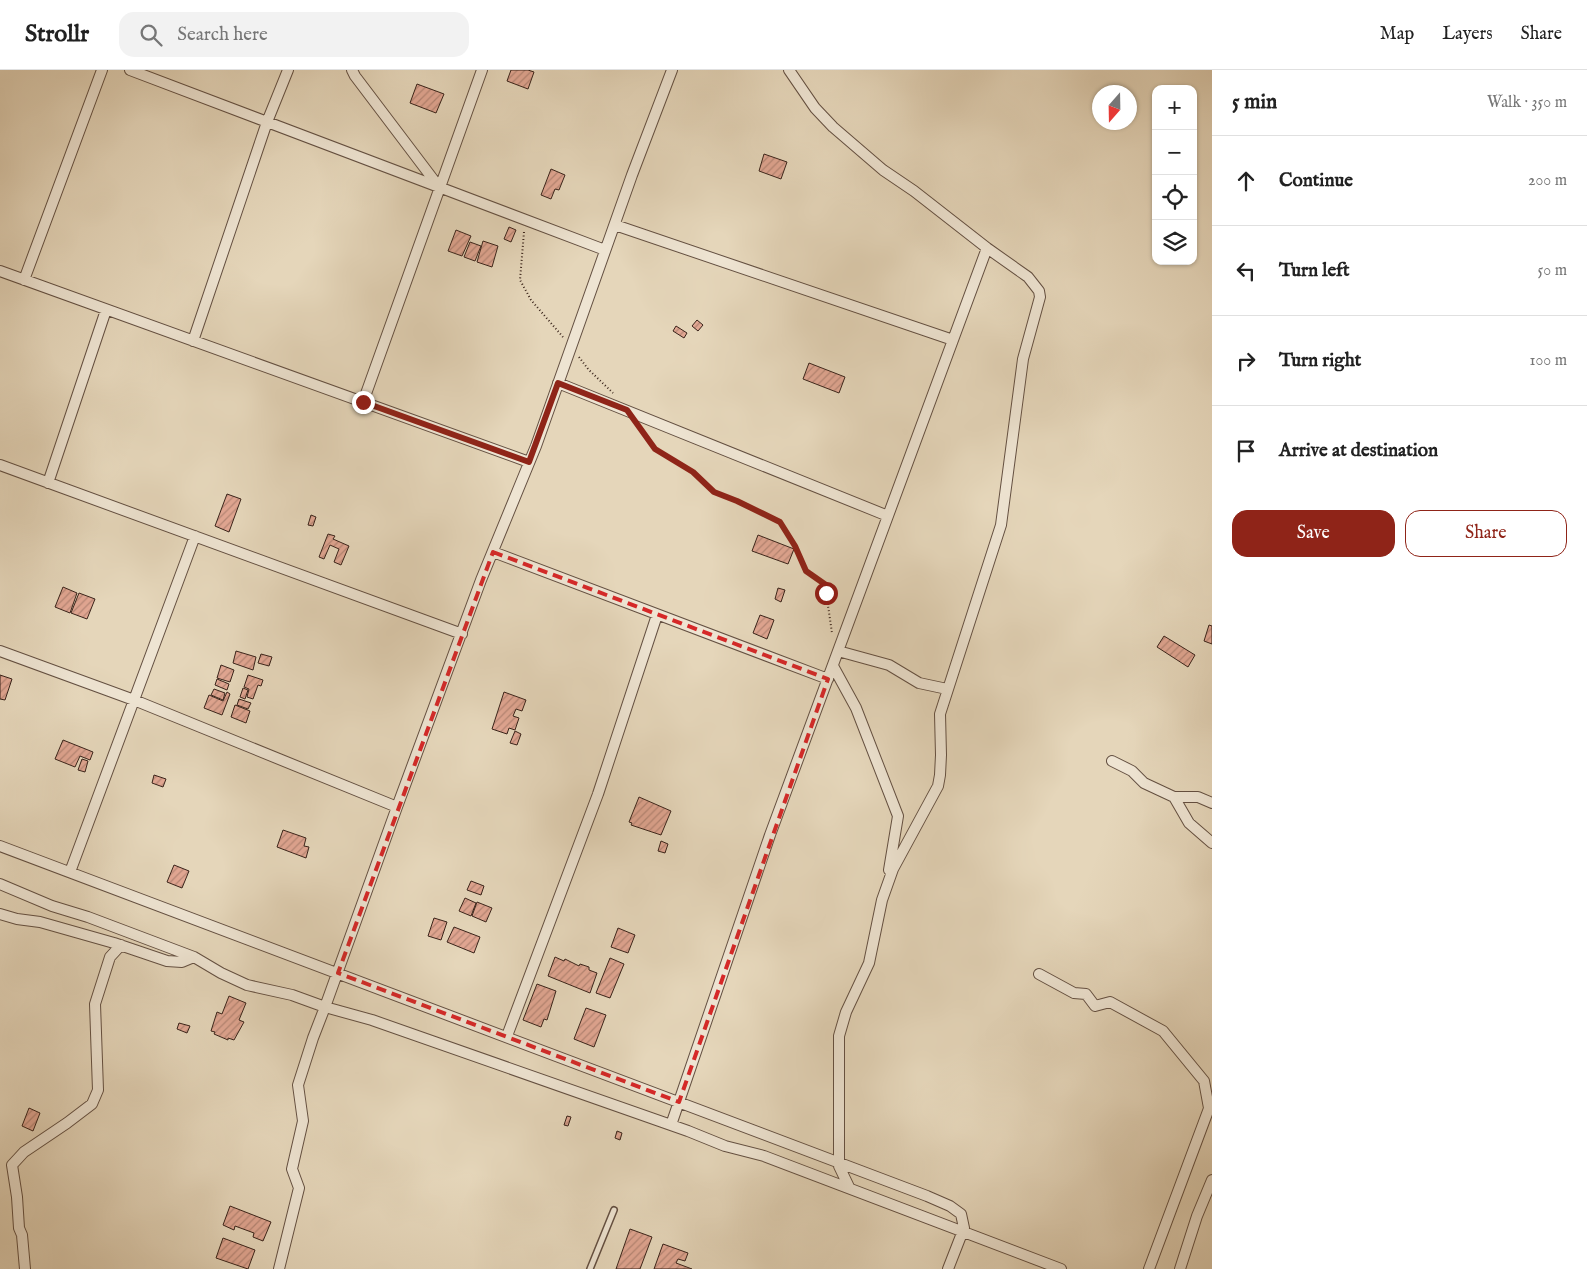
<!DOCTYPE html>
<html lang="en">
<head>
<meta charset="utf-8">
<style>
  :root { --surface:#fff; --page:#f2f2f2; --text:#222; --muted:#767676; --line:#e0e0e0; --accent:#8f2418 }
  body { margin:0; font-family:"IM FELL English",serif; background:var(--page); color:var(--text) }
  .controls { position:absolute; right:15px; top:15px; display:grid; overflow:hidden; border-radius:10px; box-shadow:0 1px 4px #0004 }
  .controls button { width:45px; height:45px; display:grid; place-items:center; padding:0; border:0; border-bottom:1px solid var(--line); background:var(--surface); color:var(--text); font:25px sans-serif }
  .compass { position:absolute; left:1092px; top:15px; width:45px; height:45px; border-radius:50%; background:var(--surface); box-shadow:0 1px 4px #0004; rotate:200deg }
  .stop { position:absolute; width:15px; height:15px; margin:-11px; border:4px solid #8f2418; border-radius:50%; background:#fff }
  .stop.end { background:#8f2418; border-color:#fff; box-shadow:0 1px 5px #0008 }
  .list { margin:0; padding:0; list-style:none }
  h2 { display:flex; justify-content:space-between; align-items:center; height:65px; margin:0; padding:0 20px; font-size:21px }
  h2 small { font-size:16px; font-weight:400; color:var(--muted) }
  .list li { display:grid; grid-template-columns:32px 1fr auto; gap:15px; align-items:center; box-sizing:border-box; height:90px; padding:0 20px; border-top:1px solid var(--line) }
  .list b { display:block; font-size:19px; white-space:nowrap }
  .list em { font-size:16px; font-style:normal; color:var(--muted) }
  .actions { display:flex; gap:10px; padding:15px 20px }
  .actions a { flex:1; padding:11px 0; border:1px solid var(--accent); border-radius:15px; text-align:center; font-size:18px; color:var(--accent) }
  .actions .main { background:var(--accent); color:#fff }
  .icon { flex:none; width:28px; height:28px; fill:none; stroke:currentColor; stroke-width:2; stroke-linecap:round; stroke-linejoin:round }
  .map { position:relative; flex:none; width:1212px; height:1199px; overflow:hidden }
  header { display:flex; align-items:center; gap:30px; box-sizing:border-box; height:70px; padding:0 25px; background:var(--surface); border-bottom:1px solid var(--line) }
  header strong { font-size:24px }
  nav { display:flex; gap:28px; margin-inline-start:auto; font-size:18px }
  .search { width:350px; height:45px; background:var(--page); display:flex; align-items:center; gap:12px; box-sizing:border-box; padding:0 18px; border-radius:15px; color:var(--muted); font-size:19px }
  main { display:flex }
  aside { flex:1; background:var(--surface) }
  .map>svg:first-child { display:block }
  .building { fill:url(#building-hatch); stroke:#39231a }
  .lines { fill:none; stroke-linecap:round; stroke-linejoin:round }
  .service-casing { stroke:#645042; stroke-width:8 }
  .minor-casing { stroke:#645042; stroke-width:12 }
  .path { stroke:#39231a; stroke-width:2; stroke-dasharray:1 2.5; stroke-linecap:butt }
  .service { stroke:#eee4d2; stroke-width:5 }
  .minor { stroke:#eee4d2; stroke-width:10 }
  .route { stroke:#8f2418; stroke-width:6 }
  .marked { fill:none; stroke:#d62828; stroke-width:4; stroke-dasharray:10 6; stroke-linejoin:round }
</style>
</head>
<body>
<header>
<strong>Strollr</strong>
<div class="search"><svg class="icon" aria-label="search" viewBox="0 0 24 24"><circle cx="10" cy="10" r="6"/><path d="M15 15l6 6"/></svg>Search here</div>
<nav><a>Map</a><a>Layers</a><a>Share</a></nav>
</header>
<main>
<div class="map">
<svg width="1212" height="1199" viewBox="0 0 1212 1199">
  <defs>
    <pattern id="building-hatch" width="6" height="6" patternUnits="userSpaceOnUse" patternTransform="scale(1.25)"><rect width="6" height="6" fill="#e1a692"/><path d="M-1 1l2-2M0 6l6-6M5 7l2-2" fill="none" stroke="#b78776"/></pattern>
  </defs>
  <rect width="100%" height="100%" fill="#e5d6ba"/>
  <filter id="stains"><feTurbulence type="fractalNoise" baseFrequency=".004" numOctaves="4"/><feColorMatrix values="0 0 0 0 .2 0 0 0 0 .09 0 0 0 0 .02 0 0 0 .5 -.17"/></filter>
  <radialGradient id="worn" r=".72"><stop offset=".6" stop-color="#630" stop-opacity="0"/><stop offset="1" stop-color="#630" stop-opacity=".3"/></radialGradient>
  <path class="building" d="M511 0H528L534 2 528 19 507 11Z
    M417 14 444 24 436 43 410 33Z
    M764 84 787 92 781 109 759 101Z
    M551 99 565 105 559 120 555 119 551 129 541 125Z
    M509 157 516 160 511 172 504 169Z
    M456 160 471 166 462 186 448 181Z
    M483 171 498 176 492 197 477 192Z
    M470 172 481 176 475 191 464 187Z
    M697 250 703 255 698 261 692 256Z
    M676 256 687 263 684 268 673 261Z
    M809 293 845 307 839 323 803 309Z
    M227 424 241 429 229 462 215 456Z
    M311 445 316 447 313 456 308 455Z
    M328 464 335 466 333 469 349 476 341 495 334 492 339 479 330 475 324 489 319 487Z
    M758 465 794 479 788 494 752 481Z
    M63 517 77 523 70 543 55 537Z
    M778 518 785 520 781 532 775 529Z
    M79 523 95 529 87 549 71 543Z
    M760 545 774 550 767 569 753 563Z
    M1209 555 1212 556V574L1204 571Z
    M1164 566 1195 585 1188 597 1157 577Z
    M236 581 256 587 253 600 233 593Z
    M261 584 272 587 269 596 258 593Z
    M221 595 234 600 230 612 217 608Z
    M0 605 12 609 5 630 0 629Z
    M248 605 263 610 261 616 258 615 253 629 247 627 249 619 244 617Z
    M217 609 229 614 227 620 215 615Z
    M243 618 248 620 245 629 240 627Z
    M214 619 225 623 223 630 211 625Z
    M227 622 230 624 222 645 204 638 209 625 223 631Z
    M504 622 526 630 522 641 516 639 513 646 519 648 515 660 509 658 507 664 492 659Z
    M239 629 251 633 248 639 237 635Z
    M235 635 250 641 246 653 231 647Z
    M515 661 521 664 517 675 510 673Z
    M63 670 93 682 90 690 80 686 75 697 55 689Z
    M82 689 88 691 85 702 78 700Z
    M154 705 166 709 163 717 152 713Z
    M639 727 671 741 661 765 631 755 632 753 629 752Z
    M283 760 306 768 304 776 309 777 306 788 277 777Z
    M661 771 668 774 665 783 658 781Z
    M174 795 189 801 182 818 167 812Z
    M471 811 484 816 481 825 467 820Z
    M465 828 476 833 471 846 459 841Z
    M477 832 492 838 486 852 472 846Z
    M434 848 447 852 441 870 428 866Z
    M454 857 480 867 474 883 447 872Z
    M618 858 635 865 628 883 611 877Z
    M555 887 564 891 565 889 579 896 580 894 589 897V900L597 903 590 923 548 906Z
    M610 888 624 894 610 928 596 923Z
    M537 914 556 921 547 950 544 949 541 957 523 950Z
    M229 926 246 933 239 950 244 952 234 970 228 968V970L214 964 215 962 211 961 217 942 222 944Z
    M586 938 606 945 594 977 574 969Z
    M179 953 190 956 187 963 177 959Z
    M29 1038 40 1043 33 1061 22 1056Z
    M567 1046 571 1047 568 1056 564 1055Z
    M617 1061 622 1063 620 1070 615 1068Z
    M230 1136 271 1152 263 1171 253 1167 254 1163 235 1156 234 1160 223 1155Z
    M630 1159 652 1167 640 1199H616Z
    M223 1168 255 1180 248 1199 216 1188Z
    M663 1174 688 1183 685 1191 678 1189 676 1193 692 1199H654Z"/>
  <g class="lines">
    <g class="service-casing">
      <path id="service" d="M590 1199 614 1140"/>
    </g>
    <g class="minor-casing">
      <path id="minor" d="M130 0 605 180
        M352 0 355 6 439 117
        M672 0 632 105 536 376 481 510 397 737 325 937 372 950 688 1061 725 1076 764 1086 1061 1199
        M789 0 815 38 833 57 883 100 914 121 987 178 1028 207 1039 221 1040 227 1023 289 1001 455 940 644 941 685 940 705 938 716 893 799 882 830 869 893 846 942 839 966V1096L849 1117
        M615 155 953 270
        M0 201 529 392
        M24 210 102 0
        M193 271 267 52 288 0
        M558 313 888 446
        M363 332 482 0
        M0 395 462 564
        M48 413 106 240
        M493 482 828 609
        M0 581 134 630 397 737
        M838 581 889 595 919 613 947 619
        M833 596 856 638 898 746 889 800
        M1112 691 1132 701 1144 713 1174 727 1189 753 1212 773
        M1174 727H1198L1212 733
        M0 776 927 1126 950 1136 961 1144 964 1158 948 1199
        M70 802 195 466
        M0 814 52 836 88 847 194 887
        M0 844 17 849 40 852 114 873 167 891 182 892 194 887 221 903 247 915 292 925 325 937 313 968 298 1015 303 1051 292 1099 299 1118 279 1199
        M1039 904 1074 923 1086 924 1095 936 1110 932 1163 961 1204 1011 1209 1038
        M507 966 598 724 657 545
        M671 1055 770 765 987 178
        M25 1199 22 1165 19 1158 17 1127 12 1095 24 1082 67 1053 92 1034 98 1020 95 934 110 887 121 875
        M1149 1199 1211 1033
        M1180 1199 1197 1146 1212 1110"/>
    </g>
    <path class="path" d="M524 162 520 210 531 230 563 267
      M579 287 588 299 613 323
      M640 358 655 379 693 402 714 422 737 431 780 452 795 476 806 501 825 515 832 563"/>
    <use href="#service" class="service"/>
    <use href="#minor" class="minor"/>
  </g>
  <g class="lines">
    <path class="route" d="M363 332 529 392 558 313 627 340 655 379 693 402 714 422 737 431 780 452 795 476 806 501 826 515V523"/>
  </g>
  <path class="marked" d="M493 482 828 609 679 1032 338 903Z"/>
  <rect width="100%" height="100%" filter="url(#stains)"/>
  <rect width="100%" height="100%" fill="url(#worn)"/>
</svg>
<div class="controls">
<button>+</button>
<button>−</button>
<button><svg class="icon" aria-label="locate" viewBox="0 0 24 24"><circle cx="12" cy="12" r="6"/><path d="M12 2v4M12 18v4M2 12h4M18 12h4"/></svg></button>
<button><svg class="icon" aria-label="layers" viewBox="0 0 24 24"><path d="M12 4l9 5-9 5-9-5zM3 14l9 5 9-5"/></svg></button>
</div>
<svg class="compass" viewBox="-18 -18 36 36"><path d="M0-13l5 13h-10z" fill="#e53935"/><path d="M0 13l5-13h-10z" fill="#767676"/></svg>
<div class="stop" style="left:826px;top:523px"></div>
<div class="stop end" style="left:363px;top:332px"></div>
</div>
<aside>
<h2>5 min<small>Walk · 350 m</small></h2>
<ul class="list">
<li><svg class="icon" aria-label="ahead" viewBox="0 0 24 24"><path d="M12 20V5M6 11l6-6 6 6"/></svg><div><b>Continue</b></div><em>200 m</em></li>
<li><svg class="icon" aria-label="left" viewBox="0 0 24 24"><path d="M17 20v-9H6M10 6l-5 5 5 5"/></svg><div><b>Turn left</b></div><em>50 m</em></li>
<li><svg class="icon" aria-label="right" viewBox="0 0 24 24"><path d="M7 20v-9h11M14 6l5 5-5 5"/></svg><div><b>Turn right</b></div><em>100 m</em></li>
<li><svg class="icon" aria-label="arrive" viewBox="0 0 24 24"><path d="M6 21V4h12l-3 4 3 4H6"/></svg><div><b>Arrive at destination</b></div></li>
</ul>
<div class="actions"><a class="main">Save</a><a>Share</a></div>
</aside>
</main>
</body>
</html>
